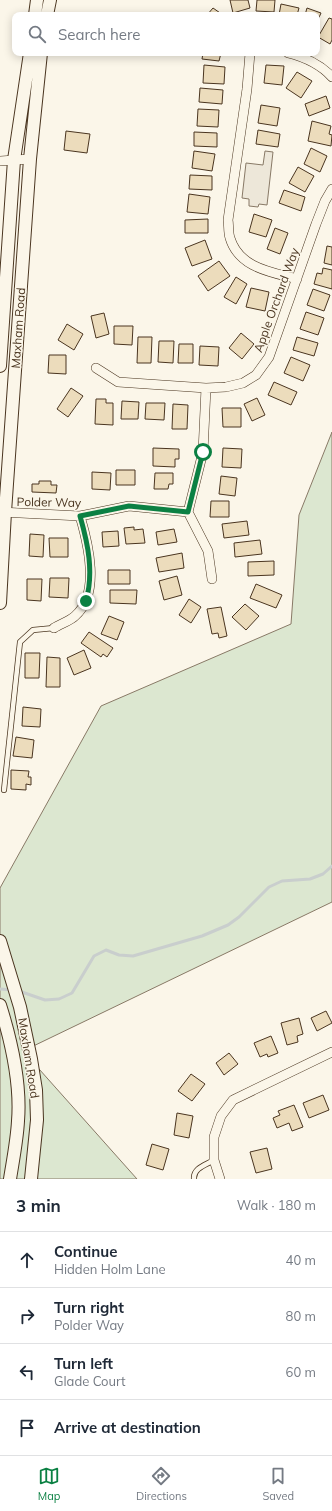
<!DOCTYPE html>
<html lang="en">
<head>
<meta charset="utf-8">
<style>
  :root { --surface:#fff; --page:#f2f2f3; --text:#1f2937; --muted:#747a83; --line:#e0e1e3; --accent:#0b8043 }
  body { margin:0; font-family:Mulish,sans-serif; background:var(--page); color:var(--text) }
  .stop { position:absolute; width:12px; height:12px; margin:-9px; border:3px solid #0b8043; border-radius:50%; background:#fff }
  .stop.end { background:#0b8043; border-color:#fff; box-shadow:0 1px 4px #0008 }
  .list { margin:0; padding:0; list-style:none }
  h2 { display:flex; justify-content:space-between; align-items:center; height:52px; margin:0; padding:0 16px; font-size:17px }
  h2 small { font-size:13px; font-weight:400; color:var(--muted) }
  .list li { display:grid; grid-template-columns:26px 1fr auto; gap:12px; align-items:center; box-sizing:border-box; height:56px; padding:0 16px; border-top:1px solid var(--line) }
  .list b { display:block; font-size:15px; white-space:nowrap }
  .list p { margin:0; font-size:13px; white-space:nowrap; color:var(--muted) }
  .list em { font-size:13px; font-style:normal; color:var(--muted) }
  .icon { flex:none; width:22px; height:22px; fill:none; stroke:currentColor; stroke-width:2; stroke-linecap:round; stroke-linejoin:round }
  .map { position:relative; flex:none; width:332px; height:1179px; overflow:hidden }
  .search { position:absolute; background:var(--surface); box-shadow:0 2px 10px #0003; left:12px; right:12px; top:12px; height:44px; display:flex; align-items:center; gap:10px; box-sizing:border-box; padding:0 14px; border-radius:8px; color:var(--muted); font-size:15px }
  .sheet { height:276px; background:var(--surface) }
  nav { display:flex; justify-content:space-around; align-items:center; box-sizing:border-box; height:56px; border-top:1px solid var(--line); background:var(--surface); font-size:11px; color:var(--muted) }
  nav a { display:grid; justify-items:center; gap:2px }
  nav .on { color:var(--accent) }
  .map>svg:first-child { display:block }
  .green { fill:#dce7d0; stroke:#887966 }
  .parking { fill:#ede7d9; stroke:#887966 }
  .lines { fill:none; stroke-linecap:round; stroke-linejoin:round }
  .stream { stroke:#c9cecd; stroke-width:3 }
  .building { fill:#ecdcbc; stroke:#4a3520 }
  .lane-casing { stroke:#4a3520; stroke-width:6 }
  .street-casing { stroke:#4a3520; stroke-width:10 }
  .secondary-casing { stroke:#4a3520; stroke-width:14 }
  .lane { stroke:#fbf6e9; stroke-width:4.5 }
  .street { stroke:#fbf6e9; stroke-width:9 }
  .secondary { stroke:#fbf6e9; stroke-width:12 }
  .route { stroke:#0b8043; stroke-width:5 }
  .labels { text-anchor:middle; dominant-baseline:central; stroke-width:3; stroke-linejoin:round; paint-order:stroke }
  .street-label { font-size:12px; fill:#4a3520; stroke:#fbf6e9 }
</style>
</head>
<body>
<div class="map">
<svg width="332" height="1179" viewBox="0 0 332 1179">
  <rect width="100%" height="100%" fill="#fbf6e9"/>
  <path class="green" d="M332 432V902L23 1051 137 1179H0V888L101 706 291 624 299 515Z"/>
  <path class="parking" d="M265 151 273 152 267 205 259 204 258 207 249 206V199L242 198 246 163 263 165Z"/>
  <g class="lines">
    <path class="stream" d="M0 989 12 990
      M19 991 45 1000 59 999 72 993 94 956 106 950 119 955 133 956 202 936 228 925 239 917 269 887 282 881 310 879 323 874 332 866"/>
  </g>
  <path class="building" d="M230 0H248L250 8 233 13Z
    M257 0H275L274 12 256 11Z
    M281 4 299 8 297 15H279Z
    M213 8 223 15H207Z
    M307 8 321 13 317 22V15H305Z
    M329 18 332 19V40L330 44 318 37Z
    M203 53H221L219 61 202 59Z
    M204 65 225 67 224 84 203 83Z
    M266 65 284 66 282 85 264 83Z
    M297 72 312 81 301 98 286 88Z
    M200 88 223 90 222 104 199 102Z
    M326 96 330 108 309 116 305 104Z
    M261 105 280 108 277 126 258 123Z
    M198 109 219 110 218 127 197 126Z
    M312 121 331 126 329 134 332 135 331 146 308 141Z
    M258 130 280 134 278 147 256 144Z
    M66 131 90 134 87 153 64 150Z
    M194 132 217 133V147L194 146Z
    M311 148 327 156 320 172 304 164Z
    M194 151 215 154 212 171 192 168Z
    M298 167 314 176 305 192 289 183Z
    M190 175 212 176V190L189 189Z
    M284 190 305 197 301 211 279 203Z
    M189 194 210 197 208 214 187 212Z
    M254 214 272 220 266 237 249 232Z
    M208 219V233H185V220Z
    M275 228 288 233 280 254 267 249Z
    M205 240 212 259 192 266 185 248Z
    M327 246 332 247V265L324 263Z
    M219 261 230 276 208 291 198 276Z
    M323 268 332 270V289L314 284 317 273 322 274Z
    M236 277 247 284 236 304 224 297Z
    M251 288 269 292 265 311 246 307Z
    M313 289 330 295 324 311 307 305Z
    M306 312 324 318 318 335 300 329Z
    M104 313 109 334 96 338 91 316Z
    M67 324 83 334 74 350 58 340Z
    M114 326H133L132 345 114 344Z
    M241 333 254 344 242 359 229 348Z
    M138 337H152L151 363H137Z
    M297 337 318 343 314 356 293 350Z
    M159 341H174L173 363 158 362Z
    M179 344H193V363H178Z
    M200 346 219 347 218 366 199 365Z
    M49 355H66V374L48 373Z
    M291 357 310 365 303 381 284 373Z
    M274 382 297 392 291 405 268 395Z
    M71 388 83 396 68 417 57 409Z
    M257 398 265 415 252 421 244 404Z
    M96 399H106V403H113V425L95 424Z
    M122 401 139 402 138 419H121Z
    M146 403H165L164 420 145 419Z
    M173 404 188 405 187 429H172Z
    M222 408H241V427H223Z
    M153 448 179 449V459H175V467L153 466Z
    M223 448 242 449 241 468 222 467Z
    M116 470H135V485H116Z
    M92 472 111 473 110 490 92 489Z
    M155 473H173V484H169L168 489H154Z
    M221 476 237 478 235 496 219 494Z
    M39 481H51V485H57L56 493 32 492V484H39Z
    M211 501H229V517H210Z
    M247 521 249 535 224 538 222 524Z
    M134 527V530L143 529 145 543 126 544 124 528Z
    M174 529 177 542 158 545 156 532Z
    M118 531 119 546 103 547 102 532Z
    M30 534 44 535 43 557 29 556Z
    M49 538H68V557H50Z
    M260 540 262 554 235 557 234 543Z
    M182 553 184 568 159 572 156 558Z
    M274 561V575L248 576V562Z
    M108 570H130V584H108Z
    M177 576 182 595 164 600 159 581Z
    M50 578H69L68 598 49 597Z
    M27 579H42L41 601 27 600Z
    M256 584 282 595 276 608 250 598Z
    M110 590H137L136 604 110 603Z
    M189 599 201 607 191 623 179 615Z
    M245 604 259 616 246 630 232 617Z
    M221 607 227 636 219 638 218 633 212 634 207 609Z
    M109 616 124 622 117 640 101 634Z
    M89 632 113 648 107 657 103 654 101 657 81 643Z
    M84 650 91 668 74 675 67 658Z
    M25 653H40L39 678H25Z
    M47 657 60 658V687H46Z
    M23 707 41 709 40 727 22 726Z
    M16 737 34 740 32 758 13 756Z
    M11 770 29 771 28 777H31V785L26 784V790L11 789Z
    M326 1011 332 1023 317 1031 311 1018Z
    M299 1018 303 1034 297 1036 298 1042 287 1045 281 1023Z
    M271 1036 278 1053 268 1057 267 1054 260 1057 254 1043Z
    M229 1053 238 1064 224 1075 216 1063Z
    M191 1074 205 1084 192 1101 178 1091Z
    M323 1095 329 1110 309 1118 303 1103Z
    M294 1105 303 1127 292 1131 289 1123 277 1128 273 1118 280 1115 278 1111Z
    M177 1113 193 1116 189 1138 174 1135Z
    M152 1144 169 1149 163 1170 146 1165Z
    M267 1148 272 1169 256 1173 250 1152Z"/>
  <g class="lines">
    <g class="lane-casing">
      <path id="lane" d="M4 790 20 642 33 630 54 628
        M194 1179C193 1168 206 1165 214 1160"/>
    </g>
    <g class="street-casing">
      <path id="street" d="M250 53 247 89 228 220C229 225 228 232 230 238 239 268 271 272 297 279
        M288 53C304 57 321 65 332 77
        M0 161 30 159
        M96 368 118 382 206 388 226 387 243 383 256 375 269 357 316 224 325 201 332 189
        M206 388 203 452 188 512 208 551 212 579
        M0 512 80 516 129 506 188 512
        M54 628C60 624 70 621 75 616 101 594 88 543 80 516
        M220 1179 214 1160V1137L221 1116 233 1100 332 1052"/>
    </g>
    <g class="secondary-casing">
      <path id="secondary" d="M35 15 37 0
        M47 15 50 0
        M0 366 14 160 30 53
        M0 603 5 512 30 159 41 53
        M0 941 20 1007 31 1059 36 1090 37 1120 31 1179
        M0 1005C11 1040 21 1084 18 1121 17 1140 13 1160 10 1179"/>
    </g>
    <use href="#lane" class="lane"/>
    <use href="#street" class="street"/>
    <use href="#secondary" class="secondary"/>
  </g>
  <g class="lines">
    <path class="route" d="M86 601C94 572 88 544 80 516L129 506 188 512 203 452"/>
  </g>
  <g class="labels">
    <g class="street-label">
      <text transform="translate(276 300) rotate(-70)">Apple Orchard Way</text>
      <text transform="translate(18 328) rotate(-86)">Maxham Road</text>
      <text transform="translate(49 502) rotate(1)">Polder Way</text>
      <text transform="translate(29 1058) rotate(81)">Maxham Road</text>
    </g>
  </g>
</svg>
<div class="stop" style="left:203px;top:452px"></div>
<div class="stop end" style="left:86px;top:601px"></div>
<div class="search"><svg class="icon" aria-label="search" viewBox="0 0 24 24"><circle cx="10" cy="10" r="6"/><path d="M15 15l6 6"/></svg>Search here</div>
</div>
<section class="sheet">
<h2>3 min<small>Walk · 180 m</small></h2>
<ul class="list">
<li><svg class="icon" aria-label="ahead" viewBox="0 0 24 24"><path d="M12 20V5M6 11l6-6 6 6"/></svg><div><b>Continue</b><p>Hidden Holm Lane</p></div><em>40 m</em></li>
<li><svg class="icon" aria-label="right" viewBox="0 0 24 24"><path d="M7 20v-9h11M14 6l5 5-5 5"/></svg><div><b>Turn right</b><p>Polder Way</p></div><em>80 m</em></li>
<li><svg class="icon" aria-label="left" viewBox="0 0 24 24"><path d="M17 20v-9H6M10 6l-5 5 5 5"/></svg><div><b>Turn left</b><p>Glade Court</p></div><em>60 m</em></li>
<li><svg class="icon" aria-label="arrive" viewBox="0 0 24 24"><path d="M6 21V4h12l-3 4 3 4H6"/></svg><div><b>Arrive at destination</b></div></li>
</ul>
</section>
<nav>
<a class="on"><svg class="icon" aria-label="map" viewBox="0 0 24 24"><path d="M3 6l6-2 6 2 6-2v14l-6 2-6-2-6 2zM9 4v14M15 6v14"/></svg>Map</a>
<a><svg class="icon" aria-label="directions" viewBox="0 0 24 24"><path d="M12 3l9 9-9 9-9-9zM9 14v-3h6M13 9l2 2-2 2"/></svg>Directions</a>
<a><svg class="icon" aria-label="saved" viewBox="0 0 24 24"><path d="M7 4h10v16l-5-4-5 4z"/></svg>Saved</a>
</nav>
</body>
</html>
